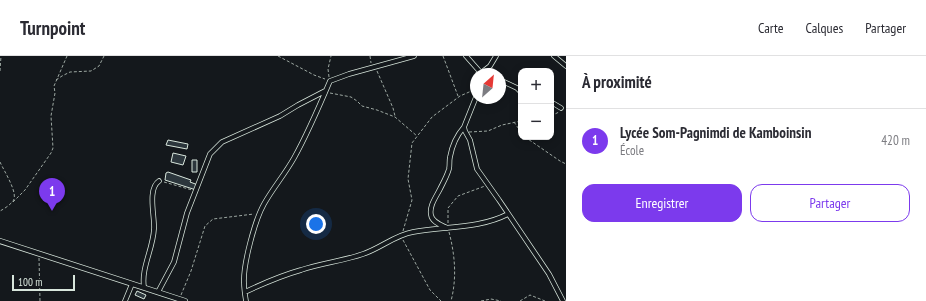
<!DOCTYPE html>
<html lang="fr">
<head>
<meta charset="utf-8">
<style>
  :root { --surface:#fff; --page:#f2f2f3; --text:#2b2b33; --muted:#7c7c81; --line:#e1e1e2; --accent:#7c3aed }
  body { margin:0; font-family:"PT Sans Narrow",sans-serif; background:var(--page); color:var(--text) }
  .controls { position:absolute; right:12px; top:12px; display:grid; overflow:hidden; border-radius:8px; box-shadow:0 2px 10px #0003 }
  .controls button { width:36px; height:36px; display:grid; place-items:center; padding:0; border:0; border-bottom:1px solid var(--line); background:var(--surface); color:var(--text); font:20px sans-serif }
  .compass { position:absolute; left:470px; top:12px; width:36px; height:36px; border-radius:50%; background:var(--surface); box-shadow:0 2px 10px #0003; rotate:27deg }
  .scale { position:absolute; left:12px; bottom:10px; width:63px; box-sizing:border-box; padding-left:4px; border:2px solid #d8e6dc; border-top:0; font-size:11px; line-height:14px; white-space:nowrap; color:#d8e6dc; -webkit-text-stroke:3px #14181c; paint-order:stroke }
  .you { position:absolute; left:316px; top:168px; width:14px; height:14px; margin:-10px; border:3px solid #fff; border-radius:50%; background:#1a73e8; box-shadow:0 0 0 6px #1a73e833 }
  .badge { display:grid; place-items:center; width:26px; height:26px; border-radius:50%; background:var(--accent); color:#fff; font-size:13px; font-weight:700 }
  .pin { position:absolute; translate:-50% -33px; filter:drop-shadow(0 1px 2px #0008) }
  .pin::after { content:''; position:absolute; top:21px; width:14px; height:12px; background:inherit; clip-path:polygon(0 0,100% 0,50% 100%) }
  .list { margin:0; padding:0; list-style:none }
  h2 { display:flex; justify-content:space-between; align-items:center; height:52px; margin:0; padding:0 16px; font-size:17px }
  h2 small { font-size:13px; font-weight:400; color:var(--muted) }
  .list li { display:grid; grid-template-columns:26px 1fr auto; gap:12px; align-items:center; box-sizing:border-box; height:64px; padding:0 16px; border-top:1px solid var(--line) }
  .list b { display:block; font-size:15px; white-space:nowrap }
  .list p { margin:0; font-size:13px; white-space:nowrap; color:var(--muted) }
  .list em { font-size:13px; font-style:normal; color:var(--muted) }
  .actions { display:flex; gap:8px; padding:12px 16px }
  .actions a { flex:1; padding:9px 0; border:1px solid var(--accent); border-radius:12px; text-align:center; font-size:14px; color:var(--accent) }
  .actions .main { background:var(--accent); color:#fff }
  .map { position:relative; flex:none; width:566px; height:245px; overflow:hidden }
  header { display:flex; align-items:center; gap:24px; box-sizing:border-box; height:56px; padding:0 20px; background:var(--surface); border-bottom:1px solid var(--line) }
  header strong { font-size:19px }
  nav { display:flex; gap:22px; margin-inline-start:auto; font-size:14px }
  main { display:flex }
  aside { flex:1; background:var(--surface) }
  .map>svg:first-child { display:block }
  .building { fill:#2c363c; stroke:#d8e6dc }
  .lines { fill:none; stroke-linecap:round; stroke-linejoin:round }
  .minor-casing { stroke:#d8e6dc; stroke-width:5.5 }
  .tertiary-casing { stroke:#d8e6dc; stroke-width:6 }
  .path { stroke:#9da8a2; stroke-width:1; stroke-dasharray:3 2; stroke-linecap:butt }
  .minor { stroke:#14181c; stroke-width:4 }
  .tertiary { stroke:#14181c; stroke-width:4.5 }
</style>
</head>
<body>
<header>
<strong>Turnpoint</strong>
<nav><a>Carte</a><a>Calques</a><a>Partager</a></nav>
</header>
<main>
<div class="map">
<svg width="566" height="245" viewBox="0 0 566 245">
  <rect width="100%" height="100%" fill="#14181c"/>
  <path class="building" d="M168 84 188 88 187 93 166 89Z
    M173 97 186 100 183 109 171 106Z
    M192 104H197V116H192Z
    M168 116 191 124 190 126 198 129 196 134 165 124 166 117Z
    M137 235 146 239 144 243 135 239Z"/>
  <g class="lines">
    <g class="minor-casing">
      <path id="minor" d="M466 0 481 17 480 18
        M554 0 566 10
        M481 17 490 10 496 0
        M500 24 517 32 521 36
        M476 41 464 71 465 75 470 84 477 113 499 144 549 218 563 245
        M551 46 561 52
        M447 172C441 169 432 166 431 159 429 150 436 141 440 133 443 127 447 120 449 113 450 109 449 105 450 101 452 90 457 79 464 71
        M144 231C141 212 153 193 154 173 155 161 147 133 159 125
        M158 236 174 206 187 157 210 98 222 86 280 60 298 49 325 35
        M245 236C262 228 283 219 301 214 322 207 343 205 363 198 381 192 395 179 413 176 445 170 479 173 508 158
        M125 245 132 228
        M246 245C245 239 244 233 244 227 243 208 255 164 264 148 273 132 285 118 294 102 308 77 319 51 330 25L349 18 414 0"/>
    </g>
    <g class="tertiary-casing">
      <path id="tertiary" d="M0 185 185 245"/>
    </g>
    <path class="path" d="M278 0 314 19 325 23
      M370 0 371 7
      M443 0 458 40
      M0 15 1 0
      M377 15 393 52 395 60
      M329 21 328 13 331 0
      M56 24 62 20 70 16 91 15 99 10 104 0
      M330 37 351 41 357 45 362 50 377 54 395 61 417 80
      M551 60 559 56
      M514 66 521 76
      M469 76 488 75 502 69 521 65
      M525 81 560 105 566 108
      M0 106C4 115 19 138 13 145 10 149 4 153 0 155
      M164 126 192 134
      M13 146 25 134 51 97 53 92 51 60 55 37 54 30 67 0
      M448 167V152L458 140 485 130
      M403 175 412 144 408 123 412 87 432 61 460 40 476 33
      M449 176C455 199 457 222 451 245
      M403 184 430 234 441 245
      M39 202 40 245
      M181 239 191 215 205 170 213 163 254 158
      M481 245 491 243 501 245
      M520 245 530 239 545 245"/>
    <use href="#minor" class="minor"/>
    <use href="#tertiary" class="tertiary"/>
  </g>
</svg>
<div class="controls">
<button>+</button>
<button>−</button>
</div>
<svg class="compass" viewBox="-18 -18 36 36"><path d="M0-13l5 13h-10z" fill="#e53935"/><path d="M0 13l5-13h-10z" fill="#7c7c81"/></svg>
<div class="scale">100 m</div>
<div class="you"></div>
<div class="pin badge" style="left:52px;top:155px">1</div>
</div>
<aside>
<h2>À proximité<small></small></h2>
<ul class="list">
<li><span class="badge">1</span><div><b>Lycée Som-Pagnimdi de Kamboinsin</b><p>École</p></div><em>420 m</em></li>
</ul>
<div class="actions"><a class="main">Enregistrer</a><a>Partager</a></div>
</aside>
</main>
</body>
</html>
